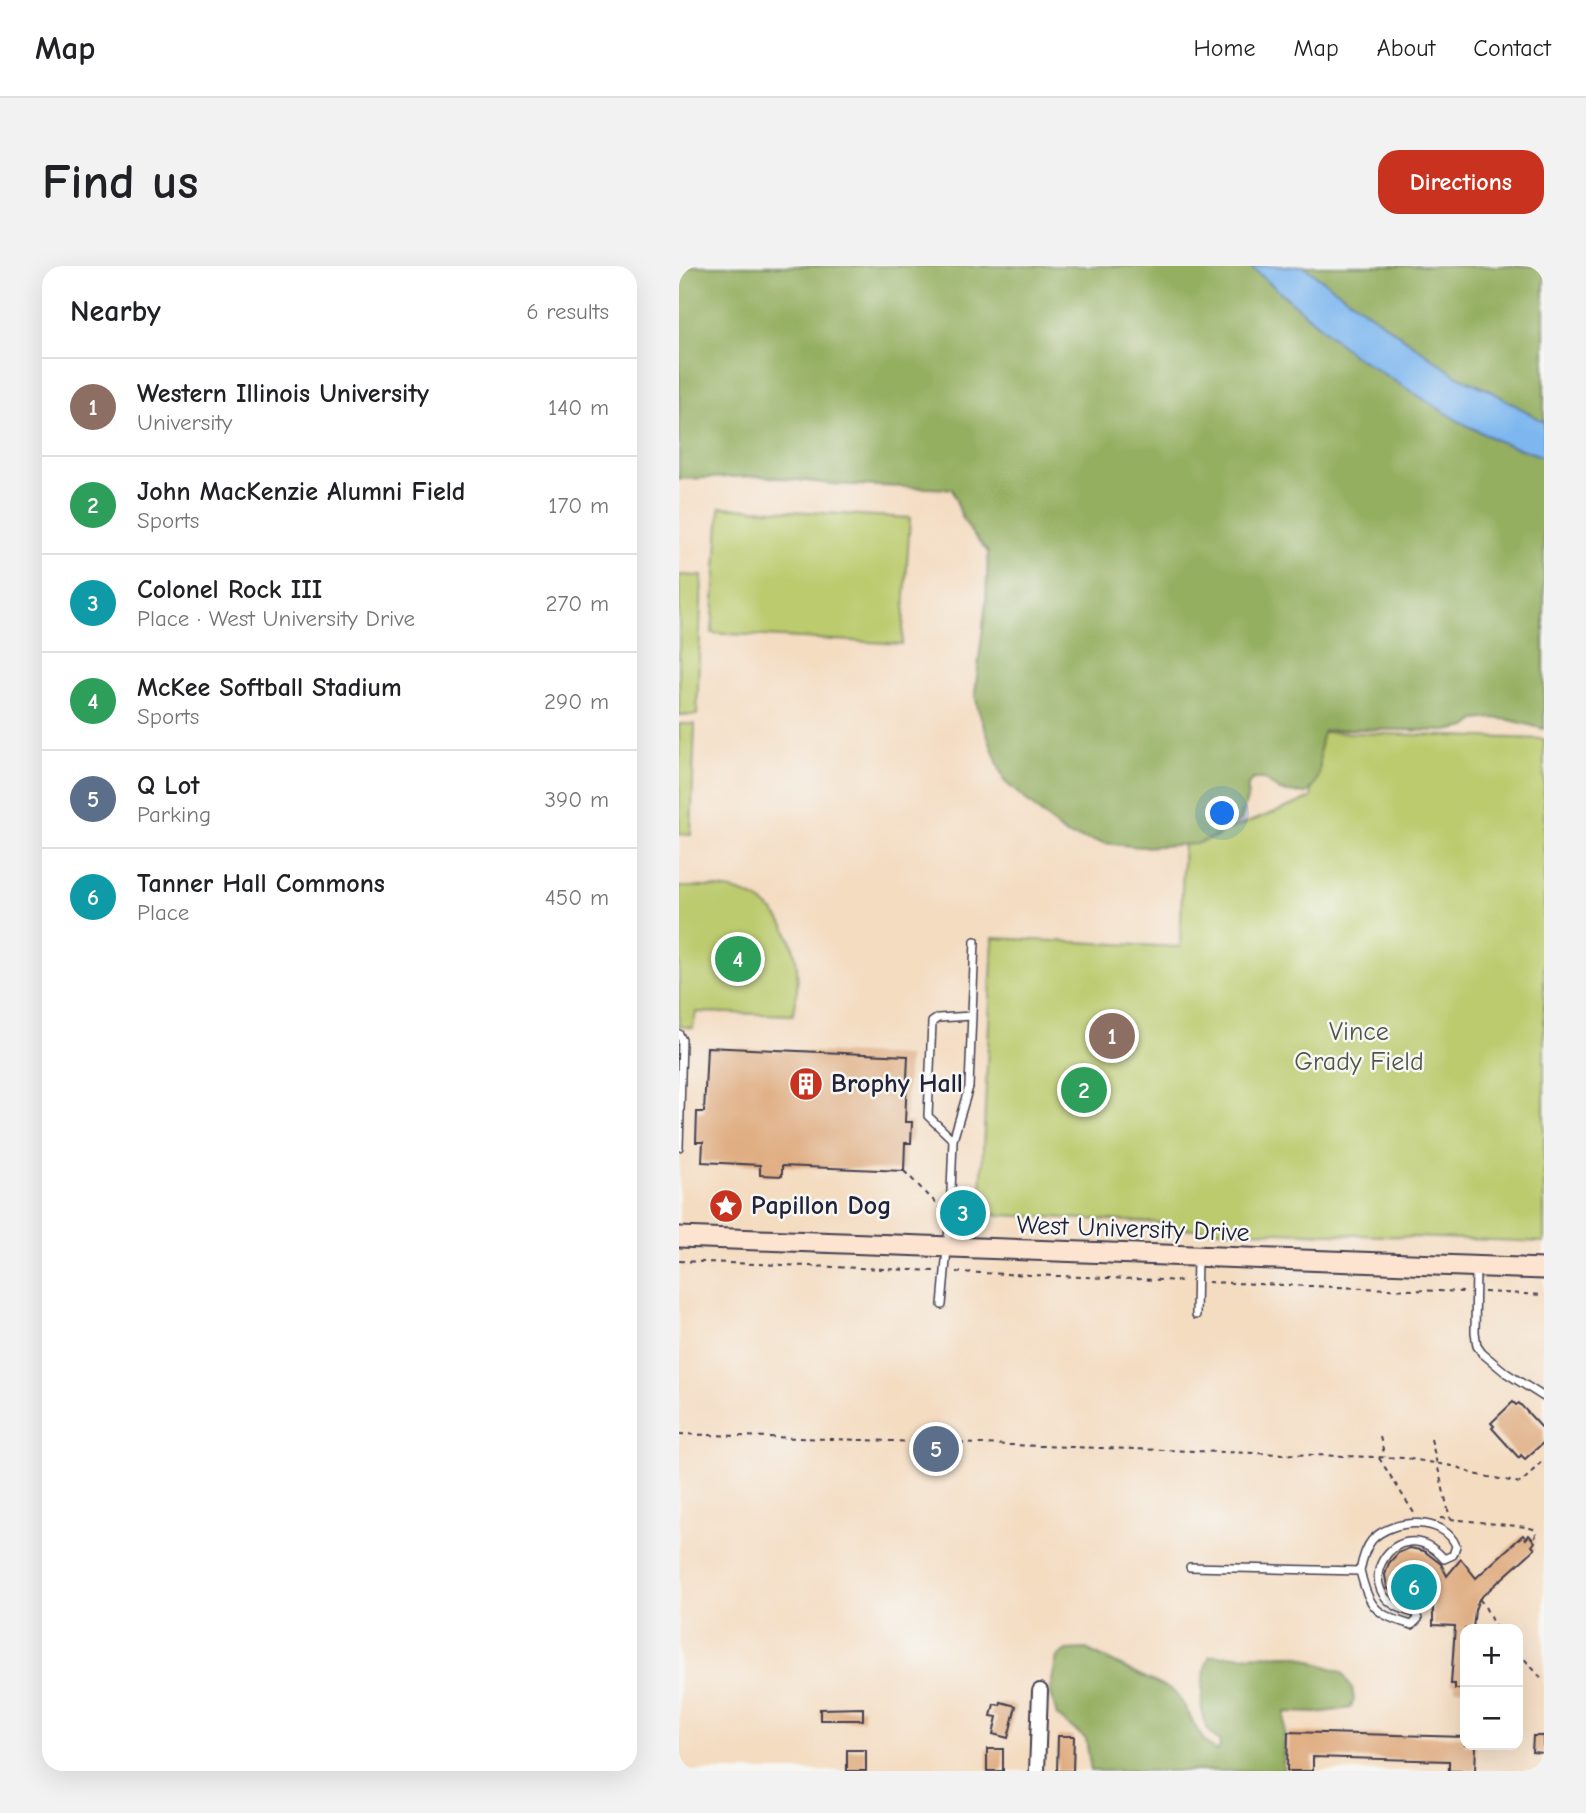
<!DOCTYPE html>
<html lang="en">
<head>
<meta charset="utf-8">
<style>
  :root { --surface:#fff; --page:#f2f2f2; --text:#202124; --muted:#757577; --line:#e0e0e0; --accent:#c8321e }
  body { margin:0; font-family:"Comic Neue",sans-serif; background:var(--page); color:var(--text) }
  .controls { position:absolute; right:21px; bottom:21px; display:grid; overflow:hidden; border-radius:14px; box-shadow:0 7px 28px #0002 }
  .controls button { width:63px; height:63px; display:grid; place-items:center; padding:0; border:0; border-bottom:2px solid var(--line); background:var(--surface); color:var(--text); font:35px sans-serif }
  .you { position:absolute; left:544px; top:548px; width:24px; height:24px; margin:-18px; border:5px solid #fff; border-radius:50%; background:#1a73e8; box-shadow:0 0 0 10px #1a73e833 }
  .badge { display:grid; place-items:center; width:46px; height:46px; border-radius:50%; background:var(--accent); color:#fff; font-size:23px; font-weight:700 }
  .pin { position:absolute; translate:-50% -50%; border:4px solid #fff; box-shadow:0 2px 7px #0006 }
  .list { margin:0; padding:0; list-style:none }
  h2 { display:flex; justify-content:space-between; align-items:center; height:91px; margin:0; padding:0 28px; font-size:30px }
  h2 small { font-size:23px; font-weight:400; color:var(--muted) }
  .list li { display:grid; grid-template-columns:46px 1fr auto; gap:21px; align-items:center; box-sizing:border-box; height:98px; padding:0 28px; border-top:2px solid var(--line) }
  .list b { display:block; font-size:26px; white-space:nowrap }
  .list p { margin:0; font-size:23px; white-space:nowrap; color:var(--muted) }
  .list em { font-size:23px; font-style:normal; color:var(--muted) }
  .map { position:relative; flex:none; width:865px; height:1505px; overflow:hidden; border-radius:21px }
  header { display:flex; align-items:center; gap:42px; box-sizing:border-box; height:98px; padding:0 35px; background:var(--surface); border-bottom:2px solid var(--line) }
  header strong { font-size:33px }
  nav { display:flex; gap:38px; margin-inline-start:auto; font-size:24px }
  .intro { display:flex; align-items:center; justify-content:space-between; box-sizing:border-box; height:168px; padding:0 42px }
  h1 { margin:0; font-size:49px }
  .button { padding:18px 32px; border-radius:21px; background:var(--accent); color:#fff; font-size:24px; font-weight:700 }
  main { display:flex; gap:42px; padding:0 42px }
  aside { flex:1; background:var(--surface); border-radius:21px; box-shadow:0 7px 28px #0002 }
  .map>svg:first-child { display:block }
  .green { fill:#bbcb6d; stroke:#6e7654; stroke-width:2 }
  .forest { fill:#94af60; stroke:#5b684e; stroke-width:2 }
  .water { fill:#7eb7ef; stroke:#506c95; stroke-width:2 }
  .building { fill:#e0ae83 }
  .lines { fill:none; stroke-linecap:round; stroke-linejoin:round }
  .lane-casing { stroke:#423e4f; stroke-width:10 }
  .street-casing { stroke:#423e4f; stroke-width:18 }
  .secondary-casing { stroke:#423e4f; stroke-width:23 }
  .path { stroke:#423e4f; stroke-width:2; stroke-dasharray:5 5; stroke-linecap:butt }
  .lane { stroke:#fff; stroke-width:7 }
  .street { stroke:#fff; stroke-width:14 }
  .secondary { stroke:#fde4d1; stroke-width:19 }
  .labels { text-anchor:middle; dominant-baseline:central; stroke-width:5; stroke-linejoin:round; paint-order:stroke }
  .park-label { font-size:26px; fill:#50554a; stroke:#f6f6f2 }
  .poi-label { font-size:26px; font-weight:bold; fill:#22223b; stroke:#f6f6f2; text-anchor:start }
  .street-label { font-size:26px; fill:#22223b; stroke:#f6f6f2 }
</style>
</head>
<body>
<header>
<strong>Map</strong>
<nav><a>Home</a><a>Map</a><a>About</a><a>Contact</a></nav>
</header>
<div class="intro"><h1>Find us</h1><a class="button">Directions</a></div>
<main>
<aside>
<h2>Nearby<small>6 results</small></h2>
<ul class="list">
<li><span class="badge" style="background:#8d6e63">1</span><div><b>Western Illinois University</b><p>University</p></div><em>140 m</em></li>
<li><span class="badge" style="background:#2e9e5b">2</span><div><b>John MacKenzie Alumni Field</b><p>Sports</p></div><em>170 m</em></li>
<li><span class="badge" style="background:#0f9aa8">3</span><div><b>Colonel Rock III</b><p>Place · West University Drive</p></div><em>270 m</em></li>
<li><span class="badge" style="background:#2e9e5b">4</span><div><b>McKee Softball Stadium</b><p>Sports</p></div><em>290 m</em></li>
<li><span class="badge" style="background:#5c6f8a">5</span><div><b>Q Lot</b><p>Parking</p></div><em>390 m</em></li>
<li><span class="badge" style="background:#0f9aa8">6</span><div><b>Tanner Hall Commons</b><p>Place</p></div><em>450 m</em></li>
</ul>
</aside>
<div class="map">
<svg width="865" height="1505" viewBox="0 0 865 1505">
  <rect width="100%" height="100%" fill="#f6f6f2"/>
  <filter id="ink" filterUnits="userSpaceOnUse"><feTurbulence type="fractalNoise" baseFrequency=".0143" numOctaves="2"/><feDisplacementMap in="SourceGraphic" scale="14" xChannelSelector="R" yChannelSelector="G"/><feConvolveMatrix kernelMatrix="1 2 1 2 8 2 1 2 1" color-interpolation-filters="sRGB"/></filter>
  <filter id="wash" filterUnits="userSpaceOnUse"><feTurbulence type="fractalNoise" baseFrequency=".00686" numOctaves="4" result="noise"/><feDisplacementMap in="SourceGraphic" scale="28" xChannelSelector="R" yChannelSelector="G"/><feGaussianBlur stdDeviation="1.57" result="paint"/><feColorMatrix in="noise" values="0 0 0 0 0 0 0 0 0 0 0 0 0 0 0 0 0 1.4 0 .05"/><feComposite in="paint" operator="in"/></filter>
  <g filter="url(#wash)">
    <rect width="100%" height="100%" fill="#f4dcc1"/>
    <path class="green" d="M41 241 231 252 223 378 33 367Z
      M0 309 23 310 18 449H0Z
      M0 458H16L12 569 0 568Z
      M643 466 865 473V976L488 962 487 957 301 948 314 672 501 681 505 569 534 570 632 532Z
      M0 621C13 621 26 620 39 622 109 629 128 688 114 749L17 746 14 762 0 760Z"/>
    <path class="forest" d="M0 0H571L673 88 781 156 819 175 865 191V463L831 454 814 452 797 454 788 461 767 465 673 463 645 465C634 488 651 509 627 528L601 525 584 513H574L569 519V529L562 554 539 570 517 578 462 581 425 577 387 569 325 515 299 443 296 427 307 336 309 286 292 266 283 251 273 223 153 218 82 210 0 213Z
      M624 0H865V156L810 124 778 110Z
      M407 1383 494 1425C512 1443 515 1469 536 1485L540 1484 541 1476C536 1471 528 1465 526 1458 520 1444 523 1403 531 1390L616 1389 663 1406 673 1423 675 1433 672 1442 638 1447 606 1446 604 1505H412L407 1473 378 1450 371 1424 378 1391 387 1384Z"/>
    <path class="water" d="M571 0H624L778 110 810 124 865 156V191L819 175 781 156 673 88Z"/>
    <g id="blocks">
      <path class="building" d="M28 781 229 790 226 856H233L232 877H226L225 905 103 900V910L81 909V899L23 896 24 876H17L18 846H25Z
        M834 1136 837 1139 840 1137 865 1164V1176L846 1193 842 1189 840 1192 813 1162 815 1160 812 1157Z
        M844 1269 847 1273 850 1269 856 1276 853 1280 856 1283 800 1333 796 1344 794 1363H786V1423H776V1418H772L776 1360 754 1359V1337L739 1342 717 1333 708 1321 706 1309 710 1297 719 1287 731 1282 745 1285 762 1298 768 1310 782 1293 797 1312Z
        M322 1436 337 1440 329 1472 314 1468 318 1451 312 1450 315 1438 321 1439Z
        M184 1442V1454H141V1443Z
        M609 1466 786 1471V1479H797L796 1505H770V1495L634 1491V1505H608Z
        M379 1470H395L394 1505H378Z
        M854 1470H865V1487L853 1486Z
        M308 1483H324V1505H308Z
        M168 1484H187V1505H168Z"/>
    </g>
  </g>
  <g filter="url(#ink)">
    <use href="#blocks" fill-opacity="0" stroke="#423e4f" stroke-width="2"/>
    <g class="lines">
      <g class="lane-casing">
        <path id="lane" d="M0 768 3 774 0 881
          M274 874 249 850 253 756 259 752 293 750
          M797 1002 796 1066 798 1080 803 1087 827 1107 865 1131
          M263 1039 271 950 274 874 290 821 296 675
          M517 1049 518 991
          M511 1301 681 1305C691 1343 696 1348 733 1359L739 1353 736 1347C660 1331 718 1238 765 1293L774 1289 777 1280C766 1250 713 1252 693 1274 687 1281 683 1295 681 1305"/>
      </g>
      <g class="street-casing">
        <path id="street" d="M358 1505 361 1425"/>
      </g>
      <g class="secondary-casing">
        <path id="secondary" d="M0 971 865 1003"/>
      </g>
      <path class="path" d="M225 905 261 941
        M0 995 258 1005
        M277 1006 506 1015
        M529 1016 786 1026
        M805 1026 865 1029
        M0 1168 726 1192 779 1201 794 1208 842 1217 865 1193
        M701 1171 706 1191
        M752 1173 771 1252
        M700 1192 735 1247
        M761 1252 848 1261 857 1264 856 1276
        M800 1333C809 1342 810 1353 818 1363
        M839 1386 865 1415"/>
      <use href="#lane" class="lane"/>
      <use href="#street" class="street"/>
      <use href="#secondary" class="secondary"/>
    </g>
  </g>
  <defs>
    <g id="building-disc" transform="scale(1.75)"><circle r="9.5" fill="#c8321e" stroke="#f6f6f2"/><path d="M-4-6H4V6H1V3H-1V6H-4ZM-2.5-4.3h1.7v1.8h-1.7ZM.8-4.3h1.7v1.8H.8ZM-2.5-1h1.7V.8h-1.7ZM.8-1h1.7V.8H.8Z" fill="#fff"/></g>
    <g id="sight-disc" transform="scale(1.75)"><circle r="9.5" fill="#c8321e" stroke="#f6f6f2"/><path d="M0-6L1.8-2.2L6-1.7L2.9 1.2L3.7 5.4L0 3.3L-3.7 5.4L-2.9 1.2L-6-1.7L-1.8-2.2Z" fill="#fff"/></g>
  </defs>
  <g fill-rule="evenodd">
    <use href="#building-disc" x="127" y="818"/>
    <use href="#sight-disc" x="47" y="940"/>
  </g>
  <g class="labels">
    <g class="park-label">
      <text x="680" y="766">Vince<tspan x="680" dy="30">Grady Field</tspan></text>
    </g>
    <g class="poi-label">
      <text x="152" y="818">Brophy Hall</text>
      <text x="72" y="940">Papillon Dog</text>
    </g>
    <g class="street-label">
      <text transform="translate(454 963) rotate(2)">West University Drive</text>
    </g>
  </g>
</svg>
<div class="controls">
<button>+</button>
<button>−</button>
</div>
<div class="you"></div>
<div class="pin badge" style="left:433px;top:770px;background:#8d6e63">1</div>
<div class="pin badge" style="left:405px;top:824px;background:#2e9e5b">2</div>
<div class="pin badge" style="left:284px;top:947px;background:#0f9aa8">3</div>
<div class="pin badge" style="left:59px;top:693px;background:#2e9e5b">4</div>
<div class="pin badge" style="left:257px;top:1183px;background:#5c6f8a">5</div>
<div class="pin badge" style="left:735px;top:1321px;background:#0f9aa8">6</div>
</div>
</main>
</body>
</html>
